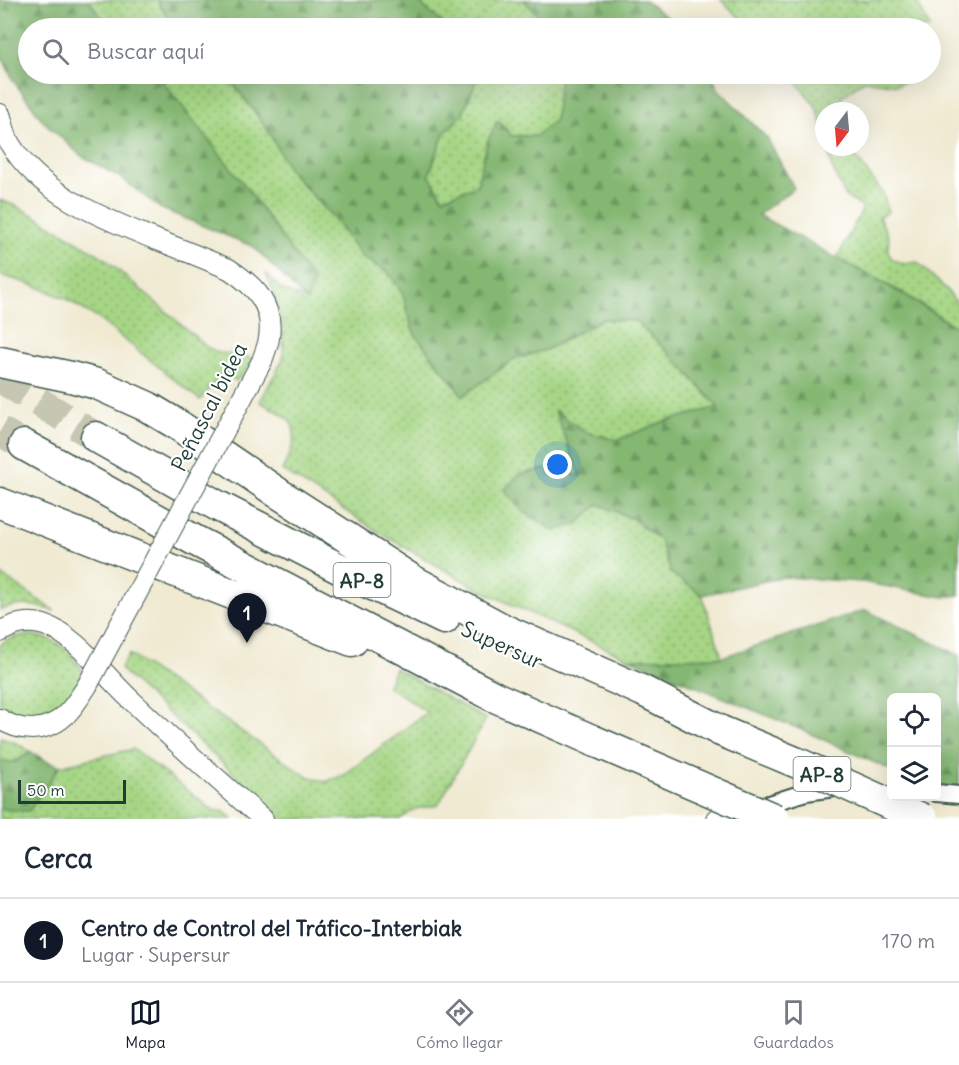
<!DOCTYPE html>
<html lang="es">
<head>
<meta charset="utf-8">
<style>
  :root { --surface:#fff; --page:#f6f6f7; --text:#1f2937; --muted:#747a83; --line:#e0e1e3; --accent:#111827 }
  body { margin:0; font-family:Delius,sans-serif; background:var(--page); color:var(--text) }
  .controls { position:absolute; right:18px; bottom:18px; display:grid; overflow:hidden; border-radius:9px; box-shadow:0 6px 24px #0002 }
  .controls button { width:54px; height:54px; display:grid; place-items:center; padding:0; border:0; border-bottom:2px solid var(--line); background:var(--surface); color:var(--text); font:30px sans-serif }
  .compass { position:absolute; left:815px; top:102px; width:54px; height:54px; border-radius:50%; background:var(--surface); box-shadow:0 6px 24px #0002; rotate:196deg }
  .scale { position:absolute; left:18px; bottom:15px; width:108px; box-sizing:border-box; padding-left:6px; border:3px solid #1f3d34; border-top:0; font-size:16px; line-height:21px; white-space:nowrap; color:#1f3d34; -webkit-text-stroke:4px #fff; paint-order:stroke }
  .you { position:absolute; left:558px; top:465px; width:21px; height:21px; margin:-15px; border:4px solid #fff; border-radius:50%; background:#1a73e8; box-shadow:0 0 0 9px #1a73e833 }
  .badge { display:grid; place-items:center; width:39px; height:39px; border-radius:50%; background:var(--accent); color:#fff; font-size:20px; font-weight:700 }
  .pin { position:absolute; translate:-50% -50px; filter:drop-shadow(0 2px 3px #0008) }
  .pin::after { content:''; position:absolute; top:32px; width:21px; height:18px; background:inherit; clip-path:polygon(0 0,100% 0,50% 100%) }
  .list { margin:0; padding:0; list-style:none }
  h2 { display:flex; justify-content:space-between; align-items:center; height:78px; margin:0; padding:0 24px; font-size:26px }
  h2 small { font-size:20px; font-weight:400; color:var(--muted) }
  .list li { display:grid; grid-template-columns:39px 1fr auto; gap:18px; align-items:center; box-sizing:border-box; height:84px; padding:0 24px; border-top:2px solid var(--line) }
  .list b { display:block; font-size:22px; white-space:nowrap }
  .list p { margin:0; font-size:20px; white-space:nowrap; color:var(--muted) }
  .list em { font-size:20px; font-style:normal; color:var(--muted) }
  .icon { flex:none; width:33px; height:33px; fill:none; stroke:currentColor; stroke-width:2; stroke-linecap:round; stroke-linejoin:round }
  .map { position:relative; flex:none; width:959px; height:819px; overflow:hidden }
  .search { position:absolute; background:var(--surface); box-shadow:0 6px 24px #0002; left:18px; right:18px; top:18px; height:66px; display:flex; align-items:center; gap:15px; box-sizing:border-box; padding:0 21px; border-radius:33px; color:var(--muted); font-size:22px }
  .sheet { height:162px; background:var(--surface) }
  nav { display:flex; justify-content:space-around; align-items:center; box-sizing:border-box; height:84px; border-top:2px solid var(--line); background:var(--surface); font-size:16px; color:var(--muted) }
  nav a { display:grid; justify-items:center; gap:3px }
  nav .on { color:var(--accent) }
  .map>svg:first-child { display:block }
  .grass { fill:url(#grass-dots); stroke:#628a5c; stroke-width:1.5 }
  .forest { fill:url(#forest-firs); stroke:#527a53; stroke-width:1.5 }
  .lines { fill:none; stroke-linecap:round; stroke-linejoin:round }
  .motorway-tunnel { stroke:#c6c7b2; stroke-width:30; stroke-dasharray:30 15; stroke-linecap:butt }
  .minor-casing { stroke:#3e574c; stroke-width:20 }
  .tertiary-casing { stroke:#3e574c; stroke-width:22 }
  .motorway-casing { stroke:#3e574c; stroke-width:33 }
  .minor { stroke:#fff; stroke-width:16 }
  .tertiary { stroke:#fff; stroke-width:20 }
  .motorway { stroke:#fff; stroke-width:30 }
  .tertiary-bridge-casing { stroke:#3e574c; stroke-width:22; stroke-linecap:butt }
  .motorway-bridge-casing { stroke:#3e574c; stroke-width:33; stroke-linecap:butt }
  .tertiary-bridge { stroke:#fff; stroke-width:20 }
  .motorway-bridge { stroke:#fff; stroke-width:30 }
  .labels { text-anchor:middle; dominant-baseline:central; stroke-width:4.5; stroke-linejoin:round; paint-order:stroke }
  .shield { fill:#fff; stroke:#627771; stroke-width:1.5 }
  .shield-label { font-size:20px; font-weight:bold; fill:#1f3d34 }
  .street-label { font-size:21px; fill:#1f3d34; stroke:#fff }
</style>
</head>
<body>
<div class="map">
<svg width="959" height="819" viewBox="0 0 959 819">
  <defs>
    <pattern id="grass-dots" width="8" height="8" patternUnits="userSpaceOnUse" patternTransform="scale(1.5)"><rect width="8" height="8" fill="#a6d685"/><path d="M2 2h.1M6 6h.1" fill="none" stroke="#87af6e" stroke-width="1.8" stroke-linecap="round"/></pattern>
    <pattern id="forest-firs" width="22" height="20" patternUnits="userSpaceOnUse" patternTransform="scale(1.5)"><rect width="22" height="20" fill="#84b772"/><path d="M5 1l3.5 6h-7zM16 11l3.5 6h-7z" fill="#6b965e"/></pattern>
  </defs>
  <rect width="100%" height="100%" fill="#fff"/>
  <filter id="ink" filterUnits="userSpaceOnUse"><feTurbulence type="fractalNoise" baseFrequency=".0167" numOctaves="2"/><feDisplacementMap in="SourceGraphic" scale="12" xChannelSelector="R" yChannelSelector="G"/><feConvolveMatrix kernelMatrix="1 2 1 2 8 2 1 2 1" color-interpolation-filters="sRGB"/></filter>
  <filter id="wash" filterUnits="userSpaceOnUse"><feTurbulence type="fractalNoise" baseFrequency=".008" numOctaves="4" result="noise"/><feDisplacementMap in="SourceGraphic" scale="24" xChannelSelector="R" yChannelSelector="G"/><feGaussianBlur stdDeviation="1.35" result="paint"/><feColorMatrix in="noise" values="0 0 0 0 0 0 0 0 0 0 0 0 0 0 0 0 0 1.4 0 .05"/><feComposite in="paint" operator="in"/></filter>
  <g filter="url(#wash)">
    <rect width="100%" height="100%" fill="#f0ead2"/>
    <path class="grass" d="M89 0H158L160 6 176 28H111L103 20Z
      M416 0H524L536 13 542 28H445L442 23Z
      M721 0H916L930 28H751Z
      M155 74H226L268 130 289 170 331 215 363 258 388 272 402 292 414 333 463 396 514 359 546 350 602 319 636 321 678 362 719 407 663 422 617 440 585 432 556 411 572 456 581 476 546 469 520 474 577 524 599 504 631 518 660 540 671 573 702 595 722 657 630 659 480 590 382 534 282 470C289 456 301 435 289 420 284 414 268 406 260 402L283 359V334L280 316 274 293 266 273 282 290 307 300 163 82Z
      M479 74H558L560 78 555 120 536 136H512L498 121 488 140 477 185 443 198 429 175 444 133 462 115Z
      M790 74H926L925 75 897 85 864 80 842 97 839 111H824V129L815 105Z
      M828 147H848L883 193 888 212 879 217 889 238 888 251 892 259 903 264 917 262 946 289 959 306V329L903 293 837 258 863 208 845 196 831 165Z
      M0 200 14 205 42 220 103 257 207 347 218 353 241 354 254 360 236 381 224 372 200 400 96 317 68 300 33 285 0 275Z
      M0 574 55 611C34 605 21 602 0 610Z
      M30 635C58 637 71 652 85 674 81 680 77 688 71 694 55 711 19 727 0 705V645C8 637 19 636 30 635Z
      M129 654 305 775 325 782 344 775 427 712 388 686 395 668 486 719 438 805 415 809 400 819H283L120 669Z
      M0 738 16 743 31 752 15 762 0 761Z
      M133 749 213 810 225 812 233 819H0V809L29 811 60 766Z"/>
    <path class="forest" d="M0 0H89L103 20 111 28H28V74H155L163 82 246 187 314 282 307 301 254 247 160 208 121 178 80 155 43 121 13 80 0 52Z
      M158 0H416L442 23 445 28H176L160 6Z
      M524 0H644L681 28H542L536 13Z
      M226 74H479L462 115 444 133 429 175 443 198 477 185 488 140 498 120 512 136H536L555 120 560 78 558 74H711L719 90 767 138 794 188 758 215 903 294 959 329V595L943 597 862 582 784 577 702 595 671 573 660 540 631 518 599 504 577 524 554 531 521 510 504 490 520 474 546 469 581 476 572 456 555 411 585 432 617 440 663 422 718 407 678 362 636 321 602 319 546 350 514 359 463 396 414 333 402 292 388 272 363 258 331 215 289 170 268 130Z
      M865 610 959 655V807L937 795 936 698H892L891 770 802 730 630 659 722 657Z
      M31 752 46 761 60 766 29 811 0 809V761L15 762Z"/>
  </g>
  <g filter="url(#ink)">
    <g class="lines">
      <path class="motorway-tunnel" d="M0 378 96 437
        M0 431 24 445"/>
      <g class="minor-casing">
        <path id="minor" d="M936 793 959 795
          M759 807 806 792 842 787"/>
      </g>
      <g class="tertiary-casing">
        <path id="tertiary" d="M0 114C3 123 5 135 10 144 42 196 104 218 157 240 181 249 205 259 229 269 255 286 274 305 269 338 268 346 264 354 262 361
          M0 632C13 624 29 620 44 625 75 634 106 677 130 699 173 740 218 780 263 819
          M0 719C9 725 21 729 32 729 61 728 73 708 87 686
          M716 819 728 810 748 803"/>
      </g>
      <g class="motorway-casing">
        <path id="motorway" d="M0 362 71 377 97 384 148 407 178 425 278 493 414 581 505 630 643 691 721 731
          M96 437 218 506 352 575 444 619
          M24 445 196 541 495 697 592 740
          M0 503 352 641"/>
      </g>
      <use href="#minor" class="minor"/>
      <use href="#tertiary" class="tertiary"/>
      <use href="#motorway" class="motorway"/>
      <g class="tertiary-bridge-casing">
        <path id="tertiary-bridge" d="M87 686 262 361"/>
      </g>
      <g class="motorway-bridge-casing">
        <path id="motorway-bridge" d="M721 731 800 764 923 819
          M592 740 775 819"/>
      </g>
      <use href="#tertiary-bridge" class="tertiary-bridge"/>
      <use href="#motorway-bridge" class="motorway-bridge"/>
    </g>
  </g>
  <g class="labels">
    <g class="shield">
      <rect x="333.5" y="563" width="57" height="34" rx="4.5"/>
      <rect x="793.5" y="757" width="57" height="34" rx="4.5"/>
    </g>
    <g class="shield-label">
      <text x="362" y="580">AP-8</text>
      <text x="822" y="774">AP-8</text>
    </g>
    <g class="street-label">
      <text transform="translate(209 407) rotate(-63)">Peñascal bidea</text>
      <text transform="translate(502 645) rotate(24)">Supersur</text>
    </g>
  </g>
</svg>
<div class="controls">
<button><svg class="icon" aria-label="locate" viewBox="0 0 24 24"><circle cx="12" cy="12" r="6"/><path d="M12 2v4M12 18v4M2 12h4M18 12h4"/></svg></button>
<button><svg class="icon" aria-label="layers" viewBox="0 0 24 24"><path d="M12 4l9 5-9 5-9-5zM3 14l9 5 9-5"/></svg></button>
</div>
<svg class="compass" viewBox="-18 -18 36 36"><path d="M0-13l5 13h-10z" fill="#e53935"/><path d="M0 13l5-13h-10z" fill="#747a83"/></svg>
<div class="scale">50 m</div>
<div class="you"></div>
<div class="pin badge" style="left:247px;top:643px">1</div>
<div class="search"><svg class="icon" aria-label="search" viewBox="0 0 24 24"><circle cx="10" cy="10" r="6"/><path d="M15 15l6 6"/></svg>Buscar aquí</div>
</div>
<section class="sheet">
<h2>Cerca<small></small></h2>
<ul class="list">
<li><span class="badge">1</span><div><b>Centro de Control del Tráfico-Interbiak</b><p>Lugar · Supersur</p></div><em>170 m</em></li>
</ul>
</section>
<nav>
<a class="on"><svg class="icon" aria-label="map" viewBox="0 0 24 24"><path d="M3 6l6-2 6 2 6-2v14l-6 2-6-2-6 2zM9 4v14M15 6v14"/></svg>Mapa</a>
<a><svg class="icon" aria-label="directions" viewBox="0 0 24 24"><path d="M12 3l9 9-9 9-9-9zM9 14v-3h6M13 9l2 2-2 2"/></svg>Cómo llegar</a>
<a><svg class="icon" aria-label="saved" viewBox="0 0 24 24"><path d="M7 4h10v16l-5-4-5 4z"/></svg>Guardados</a>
</nav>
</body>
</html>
